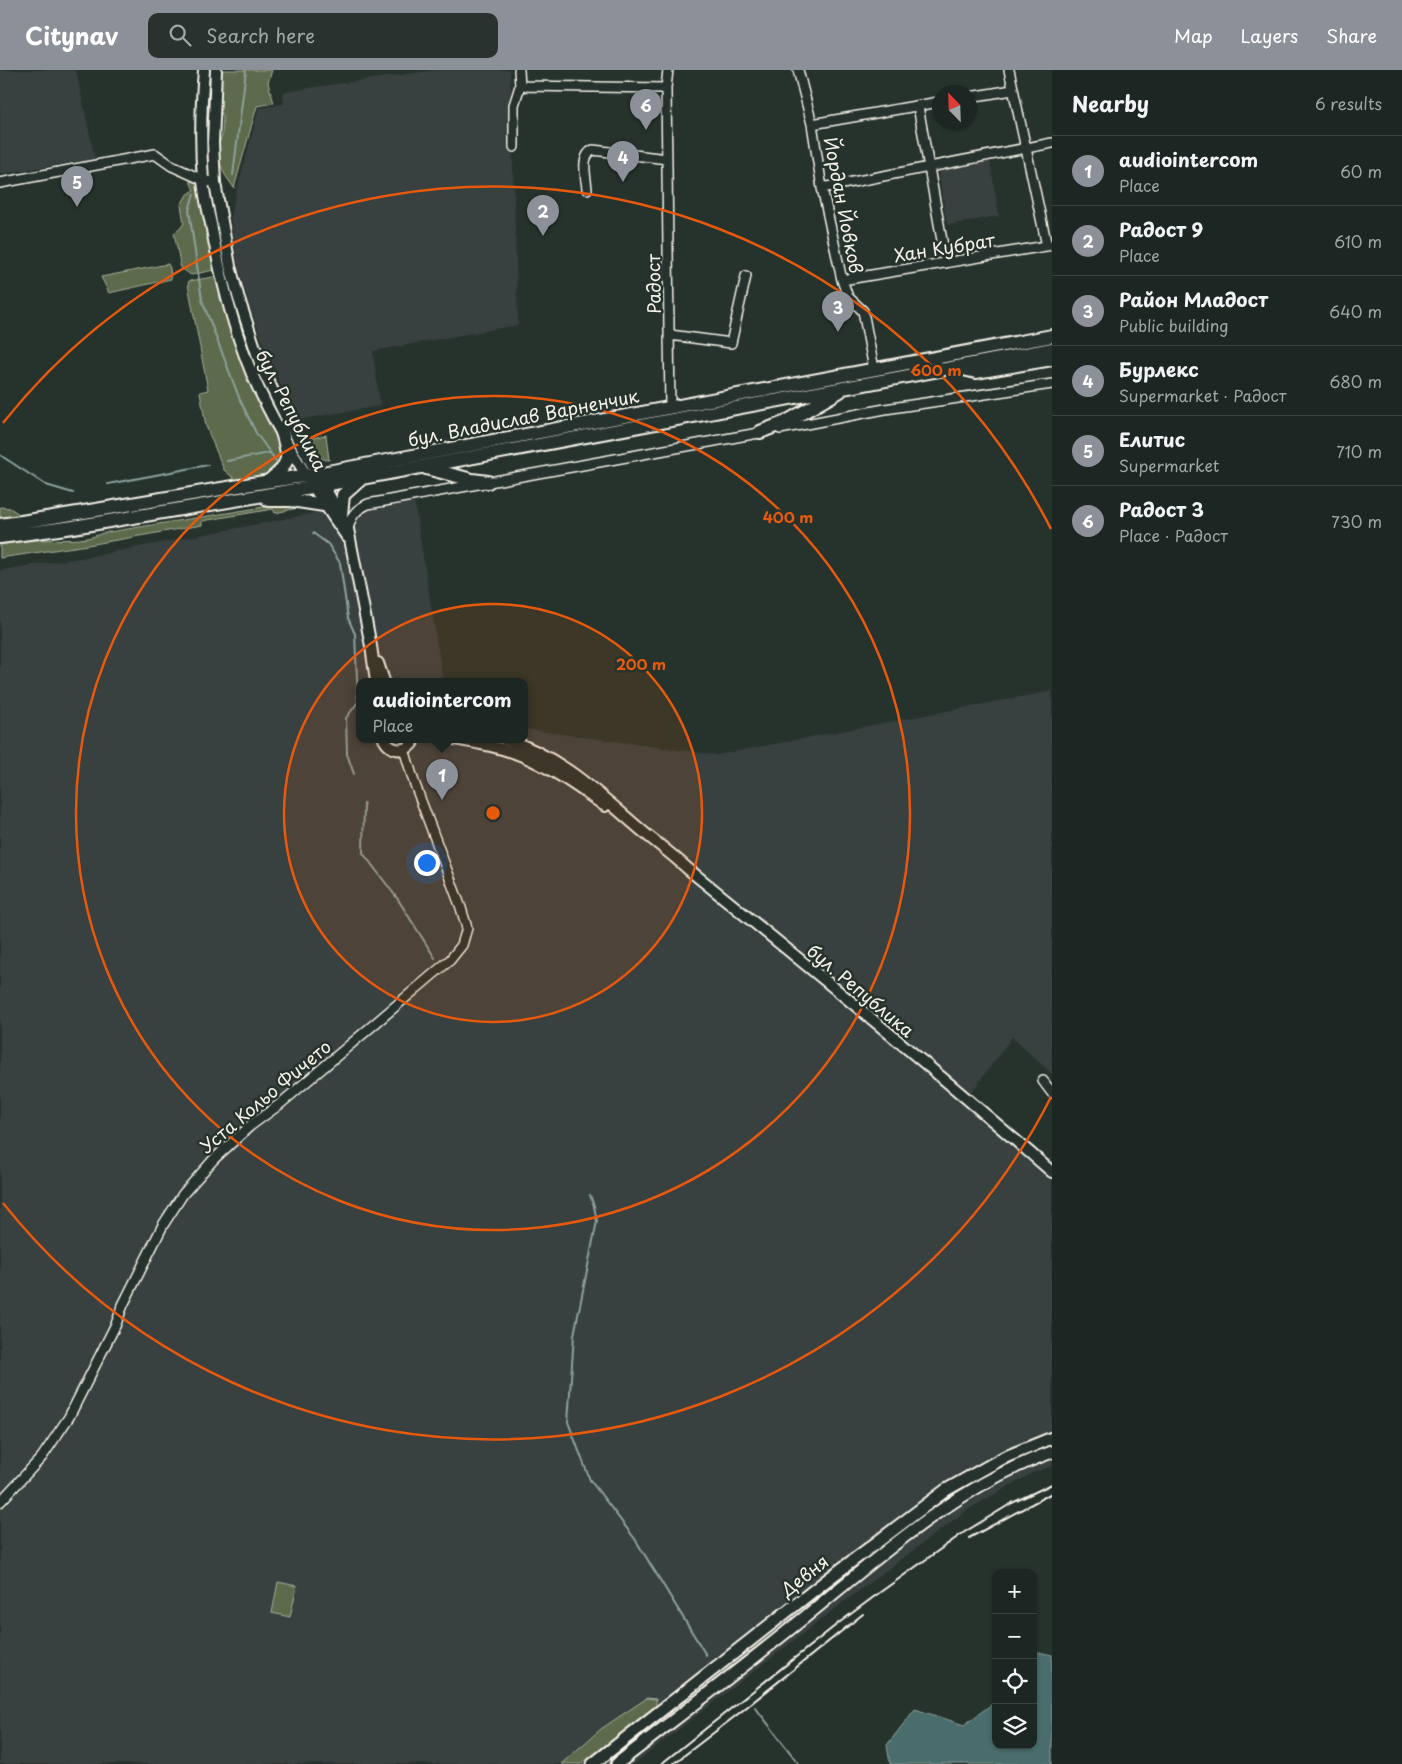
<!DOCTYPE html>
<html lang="en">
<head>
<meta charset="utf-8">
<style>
  :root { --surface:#1c2622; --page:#29322f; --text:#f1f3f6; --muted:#a0a5a5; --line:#3a4340; --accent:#8c9099 }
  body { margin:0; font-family:"Playpen Sans",sans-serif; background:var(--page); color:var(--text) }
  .controls { position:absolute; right:15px; bottom:15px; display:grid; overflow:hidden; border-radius:10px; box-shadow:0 1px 4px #0004 }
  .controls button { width:45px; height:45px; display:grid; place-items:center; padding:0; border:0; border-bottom:1px solid var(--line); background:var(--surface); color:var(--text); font:25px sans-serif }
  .compass { position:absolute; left:932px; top:15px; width:45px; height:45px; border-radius:50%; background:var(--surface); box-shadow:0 1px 4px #0004; rotate:337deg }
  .you { position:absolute; left:426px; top:792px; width:18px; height:18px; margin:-12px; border:4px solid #fff; border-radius:50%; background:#1a73e8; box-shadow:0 0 0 8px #1a73e833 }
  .badge { display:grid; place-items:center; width:32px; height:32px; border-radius:50%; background:var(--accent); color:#fff; font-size:16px; font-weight:700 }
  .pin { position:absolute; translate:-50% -41px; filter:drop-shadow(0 1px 2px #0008) }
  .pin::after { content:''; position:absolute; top:26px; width:18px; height:15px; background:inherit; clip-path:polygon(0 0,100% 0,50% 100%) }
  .popup { position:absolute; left:356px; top:608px; width:172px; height:65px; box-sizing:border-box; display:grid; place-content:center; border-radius:10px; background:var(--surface); filter:drop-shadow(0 1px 4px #0005); font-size:16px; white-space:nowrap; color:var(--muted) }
  .popup b { font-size:19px; color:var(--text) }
  .popup::after { content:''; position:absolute; left:50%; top:100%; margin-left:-10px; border:10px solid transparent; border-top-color:var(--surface) }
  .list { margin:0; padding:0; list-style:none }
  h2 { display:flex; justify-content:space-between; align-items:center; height:65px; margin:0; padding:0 20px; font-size:21px }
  h2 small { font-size:16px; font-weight:400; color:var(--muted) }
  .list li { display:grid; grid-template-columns:32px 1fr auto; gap:15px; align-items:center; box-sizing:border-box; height:70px; padding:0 20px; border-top:1px solid var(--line) }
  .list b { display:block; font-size:19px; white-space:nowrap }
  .list p { margin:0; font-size:16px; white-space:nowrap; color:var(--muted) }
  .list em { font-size:16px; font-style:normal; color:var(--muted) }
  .icon { flex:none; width:28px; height:28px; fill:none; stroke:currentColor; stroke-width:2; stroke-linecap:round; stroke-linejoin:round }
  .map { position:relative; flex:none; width:1052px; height:1694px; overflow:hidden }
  header { display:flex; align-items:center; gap:30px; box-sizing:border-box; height:70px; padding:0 25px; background:var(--accent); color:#fff }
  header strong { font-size:24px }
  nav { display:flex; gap:28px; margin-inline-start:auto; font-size:18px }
  .search { width:350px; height:45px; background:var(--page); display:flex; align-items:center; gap:12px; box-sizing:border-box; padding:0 18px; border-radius:10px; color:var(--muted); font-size:19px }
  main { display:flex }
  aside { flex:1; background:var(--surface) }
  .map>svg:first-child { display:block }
  .built { fill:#384140 }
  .green { fill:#5d6b4c; stroke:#a8ae9a }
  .water { fill:#496d6c; stroke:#8da29e }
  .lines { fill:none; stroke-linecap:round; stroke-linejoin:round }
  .stream { stroke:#8da29e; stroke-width:2 }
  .minor-casing { stroke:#f4f1e8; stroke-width:12 }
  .tertiary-casing { stroke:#f4f1e8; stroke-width:14 }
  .secondary-casing { stroke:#f4f1e8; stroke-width:15 }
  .primary-casing { stroke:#f4f1e8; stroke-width:16 }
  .minor { stroke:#26332d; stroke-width:9 }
  .tertiary { stroke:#26332d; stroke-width:10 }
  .secondary { stroke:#26332d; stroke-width:11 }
  .primary { stroke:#26332d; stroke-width:12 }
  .rail { stroke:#f4f1e8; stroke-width:2 }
  .ring { fill:none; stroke:#e8590c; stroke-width:2.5 }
  .labels { text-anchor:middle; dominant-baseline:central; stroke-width:5; stroke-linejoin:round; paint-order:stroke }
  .street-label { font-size:18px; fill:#f4f1e8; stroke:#26332d }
  .centre { fill:#e8590c; stroke:#26332d; stroke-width:2.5 }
  .ring-label { font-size:15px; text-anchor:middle; font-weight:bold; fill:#e8590c; stroke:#26332d; stroke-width:5; stroke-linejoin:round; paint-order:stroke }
</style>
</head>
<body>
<header>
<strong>Citynav</strong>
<div class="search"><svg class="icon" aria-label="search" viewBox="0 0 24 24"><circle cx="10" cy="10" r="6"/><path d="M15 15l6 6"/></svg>Search here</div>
<nav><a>Map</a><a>Layers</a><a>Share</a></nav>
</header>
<main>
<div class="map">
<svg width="1052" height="1694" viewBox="0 0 1052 1694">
  <rect width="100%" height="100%" fill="#26332d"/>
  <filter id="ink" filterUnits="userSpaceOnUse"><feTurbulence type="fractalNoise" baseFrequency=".02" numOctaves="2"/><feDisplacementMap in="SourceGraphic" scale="10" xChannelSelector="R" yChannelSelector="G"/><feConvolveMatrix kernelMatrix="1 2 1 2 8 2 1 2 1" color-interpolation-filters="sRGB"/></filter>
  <g filter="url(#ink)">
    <path class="built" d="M0 0H76L95 89 0 104Z
      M436 0H510L518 255 373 281 380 336 296 350 270 291 251 241 237 192 230 146 259 38 284 34 283 23 286 22 322 16Z
      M990 91 999 146 947 155 938 99Z
      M413 424 443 611H360V669H524L525 659 717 685 1052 621V1004L1012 967 971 1023 1052 1107V1396L1034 1402 967 1440 837 1537 634 1694H0V500L87 487Z"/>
    <path class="green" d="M204 0H216L214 101 203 103Z
      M222 0H272L268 13 274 33 257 36 234 118 225 105 219 91 218 77 222 65 223 47 219 38Z
      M190 111 203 113 206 128 217 125 230 196 262 299 308 388 299 392 287 380 269 410H236L224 400 206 356 200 322 208 320 188 214 189 211 220 206 218 199 191 205 181 198 174 163 180 159 184 153 181 135 186 126 194 120Z
      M168 194 170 198 171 209 109 223 101 207Z
      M326 365 329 390C317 390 313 381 309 371L312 368Z
      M282 434 302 437 275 443 273 439 202 451V455L94 474 0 488V475C13 473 27 470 40 470 63 468 81 473 103 463Z
      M0 437 10 438 19 444 20 447 0 450Z
      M278 1512 297 1516 290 1547 272 1543Z
      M647 1628 656 1629V1635L581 1694H561L601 1659Z"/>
    <path class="water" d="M1034 1581 1052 1585V1694H890L887 1675 915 1639 964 1655 996 1631V1675H1033Z"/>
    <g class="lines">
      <path class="stream" d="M233 105 246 0
        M194 124 189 140 202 230 240 330 256 363 276 391
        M0 385 46 415 73 423
        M227 391 269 383
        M108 414 208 395
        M313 463 328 474 340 493 348 548 355 564 358 632 346 648 347 684 354 704
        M364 733 363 783 397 828 435 888
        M590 1125 594 1136 597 1151 574 1265 568 1352 590 1410 635 1469 706 1585
        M755 1637 799 1694"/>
      <g class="minor-casing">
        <path id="minor" d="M668 0 666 18 670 338
          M798 0 812 54 822 118 842 210 848 227 863 241 874 299
          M1009 0 1047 176
          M520 16 666 18
          M969 27 1013 20
          M918 36 946 193
          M812 54 939 32
          M514 77V35L520 16 519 0
          M0 113 155 84 172 96 203 110 215 113
          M822 118 1052 73
          M587 119C586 106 580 86 593 80L667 89
          M842 210 1052 175
          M670 265 731 273 746 206
          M780 359 885 339 1052 314
          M348 459C351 446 355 440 368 434L764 362
          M1043 1011 1052 1023
          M0 1432 42 1387 69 1347 116 1254 123 1235 163 1155 183 1124 214 1089 250 1056 280 1034 450 890 462 875 467 858 461 838 414 712 404 679"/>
      </g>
      <g class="tertiary-casing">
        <path id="tertiary" d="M204 0C201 36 200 74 203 110 204 125 208 140 211 154 220 205 232 256 252 304 276 360 312 417 347 467
          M216 0 213 73 215 113 230 196 239 229 262 299 290 355 348 459 371 576 376 611
          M378 593 384 611
          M384 669C391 683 408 683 415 669
          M455 669C478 673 501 677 523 686 552 698 579 718 605 736
          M504 669C561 685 603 728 647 765 661 776 675 787 688 799 811 898 933 998 1052 1102"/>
      </g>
      <g class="secondary-casing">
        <path id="secondary" d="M593 1694 827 1510 946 1420 1003 1388 1052 1368
          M617 1694C680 1645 743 1597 805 1547 881 1485 958 1415 1052 1382"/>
      </g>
      <g class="primary-casing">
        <path id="primary" d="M959 298 976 302 1052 289
          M760 362 786 352 840 321
          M426 398 472 410 488 412
          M270 410C292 392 289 387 282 362
          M268 430H291L324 435
          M341 445 343 425 361 409
          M0 455C106 440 211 419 317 404L1052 266
          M0 467 73 457 324 415 1052 279"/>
      </g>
      <use href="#minor" class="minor"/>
      <use href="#tertiary" class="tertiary"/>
      <use href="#secondary" class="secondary"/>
      <use href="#primary" class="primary"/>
      <path class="rail" d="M969 1468 1052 1423
        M661 1694 840 1552 879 1523 963 1463 1012 1433 1052 1414
        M673 1694 738 1644 863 1544"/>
    </g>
  </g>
  <circle cx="493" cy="743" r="209" fill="#e8590c" fill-opacity=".12"/>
  <g class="ring">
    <circle cx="493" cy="743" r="209"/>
    <circle cx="493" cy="743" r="417"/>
    <path d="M1051 1027A626 626 0 0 1 3 1133M3 353A626 626 0 0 1 1051 459"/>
  </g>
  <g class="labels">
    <g class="street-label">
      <text transform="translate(844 135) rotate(79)">Йордан Йовков</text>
      <text transform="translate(944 177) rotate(-9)">Хан Кубрат</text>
      <text transform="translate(653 214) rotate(-91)">Радост</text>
      <text transform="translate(292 340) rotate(63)">бул. Република</text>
      <text transform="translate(523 347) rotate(-11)">бул. Владислав Варненчик</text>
      <text transform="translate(861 920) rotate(40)">бул. Република</text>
      <text transform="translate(265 1026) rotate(-40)">Уста Кольо Фичето</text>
      <text transform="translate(804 1505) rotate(-38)">Девня</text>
    </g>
  </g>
  <circle cx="493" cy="743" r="8" class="centre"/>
  <g class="ring-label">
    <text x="936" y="306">600 m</text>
    <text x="788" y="453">400 m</text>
    <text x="641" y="600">200 m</text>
  </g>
</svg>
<div class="controls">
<button>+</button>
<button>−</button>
<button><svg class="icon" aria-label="locate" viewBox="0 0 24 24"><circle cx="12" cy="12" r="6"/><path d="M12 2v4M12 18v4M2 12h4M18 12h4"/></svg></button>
<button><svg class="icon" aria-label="layers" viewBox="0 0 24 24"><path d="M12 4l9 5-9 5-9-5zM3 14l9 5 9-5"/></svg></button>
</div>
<svg class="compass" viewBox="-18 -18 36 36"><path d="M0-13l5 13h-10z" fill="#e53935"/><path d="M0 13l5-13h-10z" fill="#a0a5a5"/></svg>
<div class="you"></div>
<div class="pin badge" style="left:442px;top:730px">1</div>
<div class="popup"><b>audiointercom</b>Place</div>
<div class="pin badge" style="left:543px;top:166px">2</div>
<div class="pin badge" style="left:838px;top:262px">3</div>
<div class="pin badge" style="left:623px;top:112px">4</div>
<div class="pin badge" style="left:77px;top:137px">5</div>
<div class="pin badge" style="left:646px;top:60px">6</div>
</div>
<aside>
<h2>Nearby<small>6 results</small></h2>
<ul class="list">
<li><span class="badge">1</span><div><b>audiointercom</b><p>Place</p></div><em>60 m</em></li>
<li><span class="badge">2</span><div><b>Радост 9</b><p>Place</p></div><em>610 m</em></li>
<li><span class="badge">3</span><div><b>Район Младост</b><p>Public building</p></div><em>640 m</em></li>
<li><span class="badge">4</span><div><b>Бурлекс</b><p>Supermarket · Радост</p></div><em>680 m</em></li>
<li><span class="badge">5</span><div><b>Елитис</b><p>Supermarket</p></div><em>710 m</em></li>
<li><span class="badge">6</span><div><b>Радост 3</b><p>Place · Радост</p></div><em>730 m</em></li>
</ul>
</aside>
</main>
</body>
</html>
